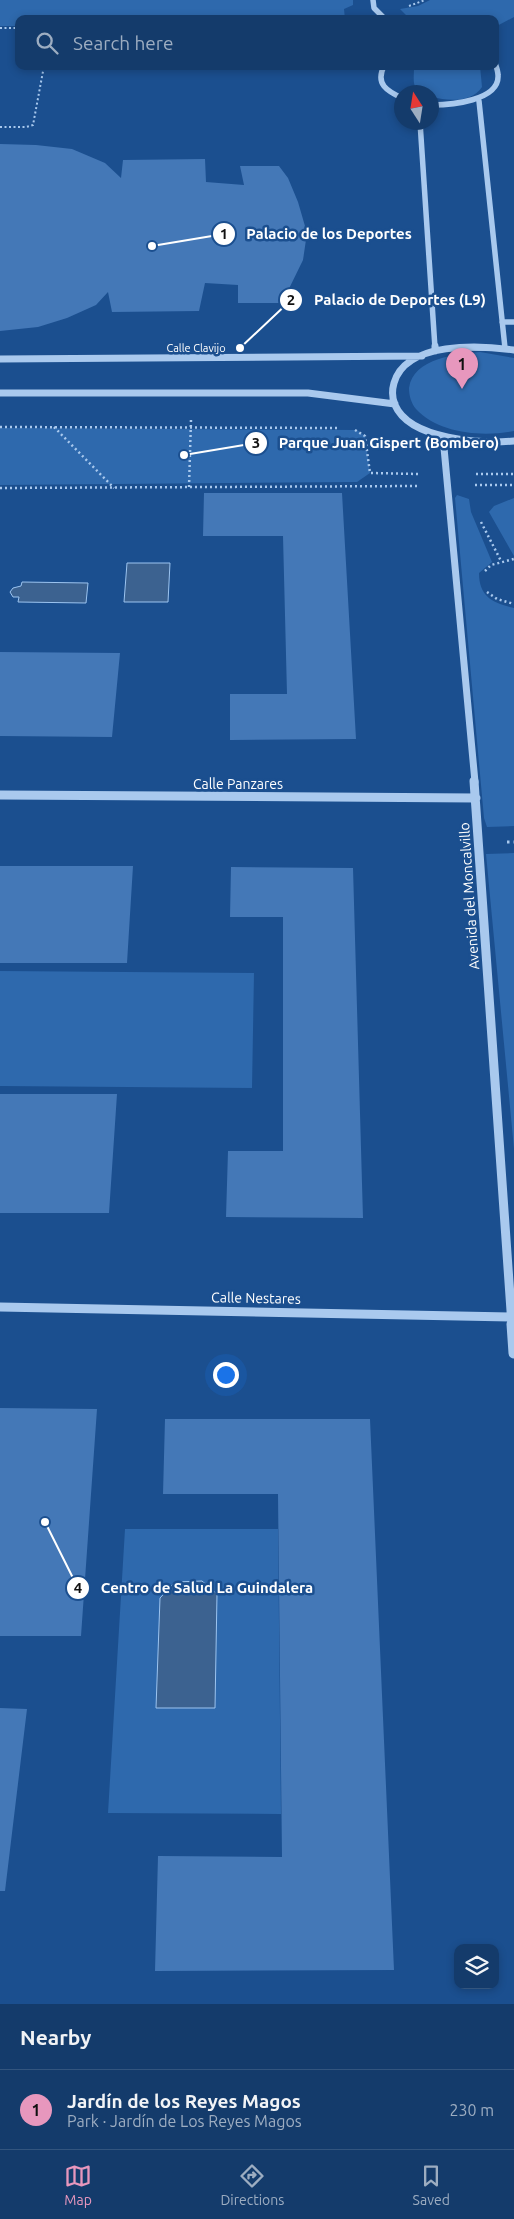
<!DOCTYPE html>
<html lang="en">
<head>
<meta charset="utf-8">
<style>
  :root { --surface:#143b6b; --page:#1d4271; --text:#f1f3f6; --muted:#9dadc1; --line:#33557e; --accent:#e797bd }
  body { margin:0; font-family:Ubuntu,sans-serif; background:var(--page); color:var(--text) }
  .controls { position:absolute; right:15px; bottom:15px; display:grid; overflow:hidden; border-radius:10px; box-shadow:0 2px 8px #0003 }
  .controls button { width:45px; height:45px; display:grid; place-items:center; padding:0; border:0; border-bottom:1px solid var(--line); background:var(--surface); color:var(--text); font:25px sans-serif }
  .compass { position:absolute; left:394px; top:85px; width:45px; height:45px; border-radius:50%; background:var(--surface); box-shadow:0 2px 8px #0003; rotate:348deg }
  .you { position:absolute; left:225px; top:1374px; width:18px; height:18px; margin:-12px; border:4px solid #fff; border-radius:50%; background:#1a73e8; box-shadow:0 0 0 8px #1a73e833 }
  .badge { display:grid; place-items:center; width:32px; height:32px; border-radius:50%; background:var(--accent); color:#111; font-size:16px; font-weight:700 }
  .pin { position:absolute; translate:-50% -41px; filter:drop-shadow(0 1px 2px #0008) }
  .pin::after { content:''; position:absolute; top:26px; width:18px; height:15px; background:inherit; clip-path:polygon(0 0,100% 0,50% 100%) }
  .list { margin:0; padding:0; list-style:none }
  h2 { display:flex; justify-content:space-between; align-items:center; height:65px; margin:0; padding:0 20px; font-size:21px }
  h2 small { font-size:16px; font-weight:400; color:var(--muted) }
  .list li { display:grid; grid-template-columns:32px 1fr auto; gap:15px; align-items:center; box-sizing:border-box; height:80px; padding:0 20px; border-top:1px solid var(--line) }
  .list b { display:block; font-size:19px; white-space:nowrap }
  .list p { margin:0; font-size:16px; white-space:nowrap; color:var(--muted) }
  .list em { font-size:16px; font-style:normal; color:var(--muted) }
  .icon { flex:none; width:28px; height:28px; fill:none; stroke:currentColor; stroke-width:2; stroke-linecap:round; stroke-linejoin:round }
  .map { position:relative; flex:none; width:514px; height:2004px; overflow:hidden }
  .search { position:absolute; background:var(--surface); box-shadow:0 2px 8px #0003; left:15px; right:15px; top:15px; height:55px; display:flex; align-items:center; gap:12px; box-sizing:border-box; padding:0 18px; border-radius:10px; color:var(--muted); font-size:19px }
  .sheet { height:145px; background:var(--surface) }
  nav { display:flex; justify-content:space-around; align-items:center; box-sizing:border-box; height:70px; border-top:1px solid var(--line); background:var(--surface); font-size:14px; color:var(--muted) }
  nav a { display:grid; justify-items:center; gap:2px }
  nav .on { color:var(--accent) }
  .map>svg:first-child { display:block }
  .green { fill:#2e69ad }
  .water { fill:#3c6290; stroke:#9cc4f0 }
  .building { fill:#4478b7 }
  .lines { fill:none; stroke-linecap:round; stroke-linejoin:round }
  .path-far2 { stroke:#a9c9ee; stroke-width:2; stroke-dasharray:2 2.5; stroke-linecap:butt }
  .path-far1 { stroke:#a9c9ee; stroke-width:2.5; stroke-dasharray:2 3; stroke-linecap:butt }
  .path { stroke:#a9c9ee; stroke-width:3; stroke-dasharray:2.5 4; stroke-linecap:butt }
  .minor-far3 { stroke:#a9c9ee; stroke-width:5.5 }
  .minor-far2 { stroke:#a9c9ee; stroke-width:7 }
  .minor-far1 { stroke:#a9c9ee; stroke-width:9 }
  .minor { stroke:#a9c9ee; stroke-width:11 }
  .labels { text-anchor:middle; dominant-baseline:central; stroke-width:5; stroke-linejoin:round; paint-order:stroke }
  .far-street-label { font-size:11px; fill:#fff; stroke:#1b4f8f }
  .street-label { font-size:14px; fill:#fff; stroke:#1b4f8f }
  .leader { fill:none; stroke:#fff; stroke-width:2 }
  .callout-dot { fill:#fff; stroke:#1b4f8f; stroke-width:2 }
  .mark-label { font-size:15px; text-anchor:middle; font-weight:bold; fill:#111 }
  .callout-label { font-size:15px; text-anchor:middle; font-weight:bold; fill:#fff; stroke:#1b4f8f; stroke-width:5; stroke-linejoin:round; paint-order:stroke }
</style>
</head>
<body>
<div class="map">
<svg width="514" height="2004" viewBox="0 0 514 2004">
  <rect width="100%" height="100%" fill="#1b4f8f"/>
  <path class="green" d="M0 0H353V5L344 9 345 19H19V26H0Z
    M430 0H514V17L495 27V19H410L400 9 418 6Z
    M414 66H480L482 87C472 103 448 101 432 97V92C410 92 414 84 414 66Z
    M480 352 514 358V431C483 437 439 434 416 409 411 403 409 395 409 388 413 358 457 354 480 352Z
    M0 428 357 430 365 436 370 473 357 482 0 485Z
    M457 495 469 499 471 512 492 562 479 573C479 597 493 603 514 608V826L487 827 484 818 455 498Z
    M514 498V556L489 512 494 506Z
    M514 853V1149L486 854Z
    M0 971 254 973 252 1088 0 1086Z
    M125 1529H278L281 1814 108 1813Z"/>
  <path class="water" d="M127 563H170L168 602H124Z
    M22 582 88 583 86 603 18 602 19 597H13L10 592 13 588 21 586Z
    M202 1581 217 1594 215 1708H156L160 1598 175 1582Z"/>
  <path class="building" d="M0 144 36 145 72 149 105 163 121 178 123 160 205 159 206 182 244 185 240 166H279L288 178 298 202 307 233 303 260 282 303H238V285L205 283 199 311 112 312 108 292 96 305 67 318 38 327 0 331Z
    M204 493H342L356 739 230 740V694H287L283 536H203Z
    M0 652 120 653 112 737 0 736Z
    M0 866H133L127 963H0Z
    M231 867 353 868 363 1218 226 1217 228 1151H283V917H230Z
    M0 1094H117L109 1213H0Z
    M0 1408 97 1409 81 1636H0Z
    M165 1419H370L394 1970 155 1971 158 1856 282 1857 278 1494H163Z
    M0 1708 27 1709 5 1891H0Z"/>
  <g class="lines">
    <path class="path-far2" d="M409 6 425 0
      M0 28H19
      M0 127H26L33 125 44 66
      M460 303H473"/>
    <path class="path-far1" d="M0 427 337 428
      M54 427 114 488
      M355 430 365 436 370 473 419 474
      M476 474H514
      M475 485H514
      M189 487 191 420
      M0 488 418 486
      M481 522 501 561
      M485 571 491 565 514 559
      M487 592 497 599 514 604"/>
    <path class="path" d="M507 842H514"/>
    <path class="minor-far3" d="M373 0 374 8 385 19
      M384 66C375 84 387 91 402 98
      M479 101 505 348
      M432 105C450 105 500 101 498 75 498 71 496 66 495 63
      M420 122 435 348
      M502 322H514
      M458 348H498"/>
    <path class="minor-far2" d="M435 346V351
      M514 350C480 345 406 341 394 383 392 390 392 398 395 405 410 440 482 444 514 441
      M0 359 422 356
      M0 393H308L395 404
      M443 437 475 782"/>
    <path class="minor-far1" d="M474 781 512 1325
      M0 795 476 798
      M0 1307 511 1317"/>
    <path class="minor" d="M512 1324 514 1353"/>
  </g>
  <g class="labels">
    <g class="far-street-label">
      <text x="196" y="348">Calle Clavijo</text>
    </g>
    <g class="street-label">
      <text x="238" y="784">Calle Panzares</text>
      <text transform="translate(469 896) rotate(-94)">Avenida del Moncalvillo</text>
      <text transform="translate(256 1298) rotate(1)">Calle Nestares</text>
    </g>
  </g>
  <path class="leader" d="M152 246L224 234M240 348L291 300M184 455L256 443M45 1522L78 1588"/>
  <g class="callout-dot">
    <circle cx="152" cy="246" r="5"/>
    <circle cx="240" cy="348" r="5"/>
    <circle cx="184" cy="455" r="5"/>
    <circle cx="45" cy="1522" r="5"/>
    <circle cx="224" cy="234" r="12"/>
    <circle cx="291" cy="300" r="12"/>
    <circle cx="256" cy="443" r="12"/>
    <circle cx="78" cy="1588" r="12"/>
  </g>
  <g class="mark-label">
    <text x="224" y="239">1</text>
    <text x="291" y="305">2</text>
    <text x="256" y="448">3</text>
    <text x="78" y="1593">4</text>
  </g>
  <g class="callout-label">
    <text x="329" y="239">Palacio de los Deportes</text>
    <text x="400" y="305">Palacio de Deportes (L9)</text>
    <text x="389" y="448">Parque Juan Gispert (Bombero)</text>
    <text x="207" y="1593">Centro de Salud La Guindalera</text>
  </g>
</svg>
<div class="controls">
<button><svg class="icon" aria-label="layers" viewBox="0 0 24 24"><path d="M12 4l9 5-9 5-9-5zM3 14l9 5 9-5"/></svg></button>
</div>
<svg class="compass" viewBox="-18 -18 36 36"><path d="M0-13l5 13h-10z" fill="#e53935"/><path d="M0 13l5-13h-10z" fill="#9dadc1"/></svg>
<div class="you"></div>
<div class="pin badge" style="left:462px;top:389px">1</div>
<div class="search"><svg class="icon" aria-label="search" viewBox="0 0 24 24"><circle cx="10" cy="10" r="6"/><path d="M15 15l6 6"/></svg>Search here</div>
</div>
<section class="sheet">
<h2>Nearby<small></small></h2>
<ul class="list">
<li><span class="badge">1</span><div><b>Jardín de los Reyes Magos</b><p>Park · Jardín de Los Reyes Magos</p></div><em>230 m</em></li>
</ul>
</section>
<nav>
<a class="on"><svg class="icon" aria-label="map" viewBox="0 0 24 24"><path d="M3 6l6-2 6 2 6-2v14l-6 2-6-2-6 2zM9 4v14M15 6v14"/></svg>Map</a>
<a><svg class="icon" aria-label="directions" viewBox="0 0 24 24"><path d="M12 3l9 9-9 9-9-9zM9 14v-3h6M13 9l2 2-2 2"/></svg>Directions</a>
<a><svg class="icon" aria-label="saved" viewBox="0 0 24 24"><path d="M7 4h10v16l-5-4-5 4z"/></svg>Saved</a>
</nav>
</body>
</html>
